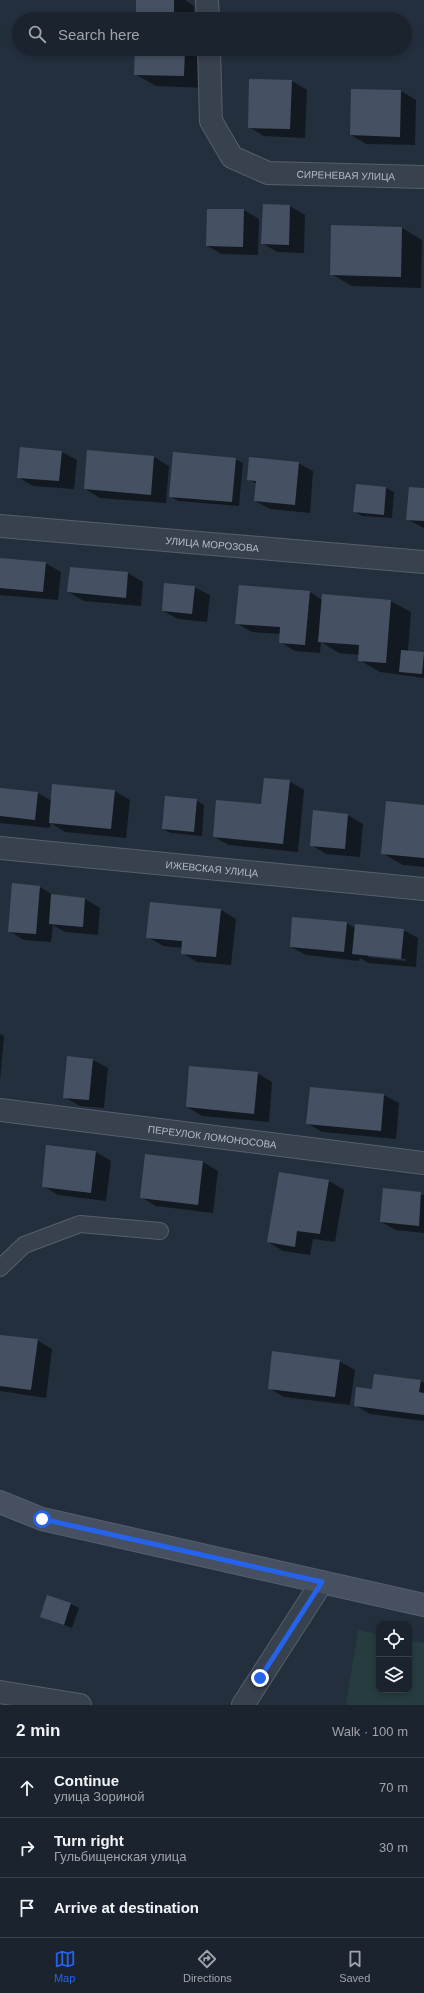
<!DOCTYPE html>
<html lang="en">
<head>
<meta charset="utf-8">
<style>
  :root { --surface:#1b232e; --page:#282f3a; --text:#f1f3f6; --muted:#a0a4aa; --line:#39404a; --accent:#2563eb }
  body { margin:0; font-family:Helvetica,sans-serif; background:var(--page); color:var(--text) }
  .controls { position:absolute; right:12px; bottom:12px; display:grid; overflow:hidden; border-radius:8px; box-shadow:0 2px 6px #0003 }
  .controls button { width:36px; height:36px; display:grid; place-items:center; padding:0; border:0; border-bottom:1px solid var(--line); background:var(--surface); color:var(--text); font:20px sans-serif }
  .stop { position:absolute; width:12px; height:12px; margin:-9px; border:3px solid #2563eb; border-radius:50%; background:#fff }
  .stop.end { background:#2563eb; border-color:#fff; box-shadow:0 1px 4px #0008 }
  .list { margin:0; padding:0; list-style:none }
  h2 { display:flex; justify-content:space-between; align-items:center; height:52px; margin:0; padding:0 16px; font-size:17px }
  h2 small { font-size:13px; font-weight:400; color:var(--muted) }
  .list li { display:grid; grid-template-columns:26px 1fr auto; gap:12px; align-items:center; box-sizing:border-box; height:60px; padding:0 16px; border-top:1px solid var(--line) }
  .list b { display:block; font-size:15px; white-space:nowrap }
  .list p { margin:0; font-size:13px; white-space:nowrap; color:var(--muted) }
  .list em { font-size:13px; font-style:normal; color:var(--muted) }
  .icon { flex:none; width:22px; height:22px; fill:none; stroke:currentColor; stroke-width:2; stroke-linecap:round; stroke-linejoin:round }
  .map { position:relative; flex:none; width:424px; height:1705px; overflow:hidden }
  .search { position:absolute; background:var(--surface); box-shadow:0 2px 6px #0003; left:12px; right:12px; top:12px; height:44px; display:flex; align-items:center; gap:10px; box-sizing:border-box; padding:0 14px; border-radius:22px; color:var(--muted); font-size:15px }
  .sheet { height:232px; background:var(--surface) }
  nav { display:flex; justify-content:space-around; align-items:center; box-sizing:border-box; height:56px; border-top:1px solid var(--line); background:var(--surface); font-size:11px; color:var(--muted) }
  nav a { display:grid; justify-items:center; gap:2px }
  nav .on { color:var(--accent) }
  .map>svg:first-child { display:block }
  .green { fill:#263c3f }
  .shadow { fill:#0007; fill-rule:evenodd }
  .building { fill:#455162 }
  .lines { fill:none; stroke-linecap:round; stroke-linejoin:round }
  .service-casing { stroke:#565f6c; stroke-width:18 }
  .minor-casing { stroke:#565f6c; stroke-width:24 }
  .secondary-casing { stroke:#565f6c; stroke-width:24 }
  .service { stroke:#38414e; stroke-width:16 }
  .minor { stroke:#38414e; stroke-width:22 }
  .secondary { stroke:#465061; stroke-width:22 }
  .route { stroke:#2563eb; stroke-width:5 }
  .labels { text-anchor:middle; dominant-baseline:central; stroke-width:4; stroke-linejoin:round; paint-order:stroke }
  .street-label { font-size:10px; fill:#b4bcc9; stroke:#1d2633 }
</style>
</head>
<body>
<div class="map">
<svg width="424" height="1705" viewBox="0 0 424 1705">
  <rect width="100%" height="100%" fill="#242f3e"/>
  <path class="green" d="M358 1630 379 1634V1690H409V1640L424 1643V1705H346Z"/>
  <path class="shadow" d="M137 0H185L194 6V19H137Z
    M136 49H206L204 88 156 86 135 74Z
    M292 81 307 90 305 138 264 136 249 127Z
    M401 91 416 100 415 145 366 144 351 135Z
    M264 205 290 206 305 215 304 253 277 252 262 243Z
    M244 210 259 219 258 255 222 254 207 246Z
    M402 228 422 240 421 288 352 286 331 274Z
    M88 451 154 457 169 466 166 503 100 498 85 489Z
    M62 452 77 460 74 489 33 486 18 477Z
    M235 459 243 463 239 506 178 501 170 496Z
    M298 463 313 471 310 513 270 509 255 501 257 484 248 479Z
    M356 485 386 488 394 492 392 518 362 516 354 511Z
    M424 489V528L407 519Z
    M0 559 45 563 61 572 58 600 0 595Z
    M70 568 128 573 143 582 141 606 84 601 68 592Z
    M194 587 210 595 207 622 178 619 163 611Z
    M310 592 322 600 391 601 411 612 408 651 424 653V678L380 672 359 660 360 655 339 653 321 642 320 653 295 651 280 642 281 634 252 632 236 623Z
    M289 781 304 790 298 852 229 845 214 837 262 806Z
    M0 789 38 793 52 801 115 791 130 800 126 838 65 832 51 823 50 828 0 823Z
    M196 800 204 805 202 836 171 833 163 829Z
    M424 806V867L403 865 382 853Z
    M314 811 348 815 363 824 360 857 326 854 311 845Z
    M40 887 55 896 85 899 100 908 98 935 65 932 53 925 51 942 24 940 9 931Z
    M221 910 236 919 231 965 197 962 182 953 183 948 163 946 148 937Z
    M293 918 347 923 356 929 403 930 418 938 416 967 368 963 360 958 359 961 306 955 291 947ZM368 955 406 959V961L368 957Z
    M0 1034 4 1036 0 1081Z
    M93 1060 108 1068 104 1108 80 1106 64 1097Z
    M257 1073 272 1082 269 1122 202 1116 187 1107Z
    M384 1095 399 1103 396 1139 322 1132 307 1123Z
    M96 1152 111 1161 106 1201 58 1195 43 1186Z
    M203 1162 218 1171 213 1213 156 1206 141 1197Z
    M329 1181 344 1190 335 1242 313 1239 310 1255 283 1251 268 1242Z
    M384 1189 424 1195V1233L396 1230 381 1222Z
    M0 1336 37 1340 52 1349 46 1398 0 1391Z
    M339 1361 355 1370 350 1405 284 1397 269 1388Z
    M421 1381 424 1383V1421L370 1414 355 1405 373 1390Z
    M47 1596 71 1604 79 1608 72 1628 41 1616Z"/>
  <path class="building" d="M136 0H174V19H136Z
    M135 49H185L184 76 134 75Z
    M249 79 292 80 290 129 248 128Z
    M351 89 401 90 400 137 350 135Z
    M263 204 290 205 289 245 261 244Z
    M207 209H244L243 247 206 246Z
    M331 225 402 227 401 277 330 275Z
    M20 447 62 451 59 481 17 478Z
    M87 450 154 456 151 495 84 489Z
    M173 452 236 458 232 502 169 497Z
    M249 457 299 462 295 505 254 501 256 481 247 480Z
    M356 484 386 487 384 515 353 512Z
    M409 487 424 488V521L406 520Z
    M0 558 46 562 43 592 0 588Z
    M70 567 128 572 126 598 67 592Z
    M164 583 195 586 192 614 162 611Z
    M239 585 310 591 305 645 279 643 280 627 235 624Z
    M322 594 391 600 386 663 358 661 359 645 318 642Z
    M401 650 424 652 422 674 399 672Z
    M264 778 290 780 283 844 213 837 216 800 261 804Z
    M52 784 115 790 111 829 49 823Z
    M0 788 38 792 35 820 0 816Z
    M165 796 197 799 194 832 162 829Z
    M386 801 424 805V858L381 854Z
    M313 810 348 814 345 849 310 846Z
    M12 883 40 886 36 934 8 932Z
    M51 894 85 898 83 927 49 924Z
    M150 902 221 909 216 957 181 954 182 941 146 938Z
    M292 917 347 922 344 952 290 947Z
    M355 924 404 929 401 959 352 954Z
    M67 1056 93 1059 89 1100 63 1098Z
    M189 1066 258 1072 254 1114 186 1107Z
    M310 1087 384 1094 381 1131 306 1124Z
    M46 1145 96 1151 91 1193 42 1187Z
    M145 1154 203 1161 198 1205 140 1198Z
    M279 1172 329 1180 320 1234 297 1231 295 1247 267 1242Z
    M383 1188 421 1192 419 1226 380 1222Z
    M0 1335 38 1339 31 1390 0 1386Z
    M272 1351 340 1360 335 1397 268 1389Z
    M374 1374 421 1380 419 1392 424 1393V1415L354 1406 356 1387 372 1389Z
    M47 1595 71 1603 64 1625 40 1617Z"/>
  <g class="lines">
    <g class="service-casing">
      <path id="service" d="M0 1268 24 1245 80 1224 160 1231"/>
    </g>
    <g class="minor-casing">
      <g id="minor">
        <path d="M207 0 208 19"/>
        <path id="s1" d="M209 49 211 121 232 157 268 173 424 177"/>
        <path id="s2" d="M0 526 424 562"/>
        <path id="s3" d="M0 848 424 889"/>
        <path id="s4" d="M0 1110 424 1163"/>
        <path d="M0 1692 80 1705"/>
        <path d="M243 1705 322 1582"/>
      </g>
    </g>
    <g class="secondary-casing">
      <path id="secondary" d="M0 1502 42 1519 424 1605"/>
    </g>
    <use href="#service" class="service"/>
    <use href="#minor" class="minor"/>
    <use href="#secondary" class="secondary"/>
  </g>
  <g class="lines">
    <path class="route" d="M42 1519 322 1582 260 1678"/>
  </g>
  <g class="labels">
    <g class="street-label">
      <text stroke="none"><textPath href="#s1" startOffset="231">СИРЕНЕВАЯ УЛИЦА</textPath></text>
      <text stroke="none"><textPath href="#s2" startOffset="213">УЛИЦА МОРОЗОВА</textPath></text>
      <text stroke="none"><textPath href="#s3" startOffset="213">ИЖЕВСКАЯ УЛИЦА</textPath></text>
      <text stroke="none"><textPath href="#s4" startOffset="214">ПЕРЕУЛОК ЛОМОНОСОВА</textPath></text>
    </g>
  </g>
</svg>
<div class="controls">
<button><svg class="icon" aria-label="locate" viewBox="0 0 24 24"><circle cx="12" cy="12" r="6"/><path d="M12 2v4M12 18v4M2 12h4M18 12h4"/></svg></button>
<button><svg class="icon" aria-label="layers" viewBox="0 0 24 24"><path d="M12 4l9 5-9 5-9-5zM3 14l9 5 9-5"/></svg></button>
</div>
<div class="stop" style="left:42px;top:1519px"></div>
<div class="stop end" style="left:260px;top:1678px"></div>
<div class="search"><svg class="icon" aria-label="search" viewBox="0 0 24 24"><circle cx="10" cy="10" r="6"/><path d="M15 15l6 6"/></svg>Search here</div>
</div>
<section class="sheet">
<h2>2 min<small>Walk · 100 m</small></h2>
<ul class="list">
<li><svg class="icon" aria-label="ahead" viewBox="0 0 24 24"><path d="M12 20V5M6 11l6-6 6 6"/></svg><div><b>Continue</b><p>улица Зориной</p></div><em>70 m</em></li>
<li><svg class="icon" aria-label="right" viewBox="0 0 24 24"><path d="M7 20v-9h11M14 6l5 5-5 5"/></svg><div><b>Turn right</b><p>Гульбищенская улица</p></div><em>30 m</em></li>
<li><svg class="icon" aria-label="arrive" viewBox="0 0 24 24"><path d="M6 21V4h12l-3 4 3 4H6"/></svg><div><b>Arrive at destination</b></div></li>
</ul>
</section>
<nav>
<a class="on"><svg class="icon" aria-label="map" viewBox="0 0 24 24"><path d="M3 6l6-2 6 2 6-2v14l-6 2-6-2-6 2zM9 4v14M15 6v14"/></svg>Map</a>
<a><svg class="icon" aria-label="directions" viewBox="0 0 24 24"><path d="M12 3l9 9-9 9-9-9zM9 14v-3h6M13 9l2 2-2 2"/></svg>Directions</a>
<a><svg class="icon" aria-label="saved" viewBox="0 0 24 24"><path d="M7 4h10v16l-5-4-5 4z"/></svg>Saved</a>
</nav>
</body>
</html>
